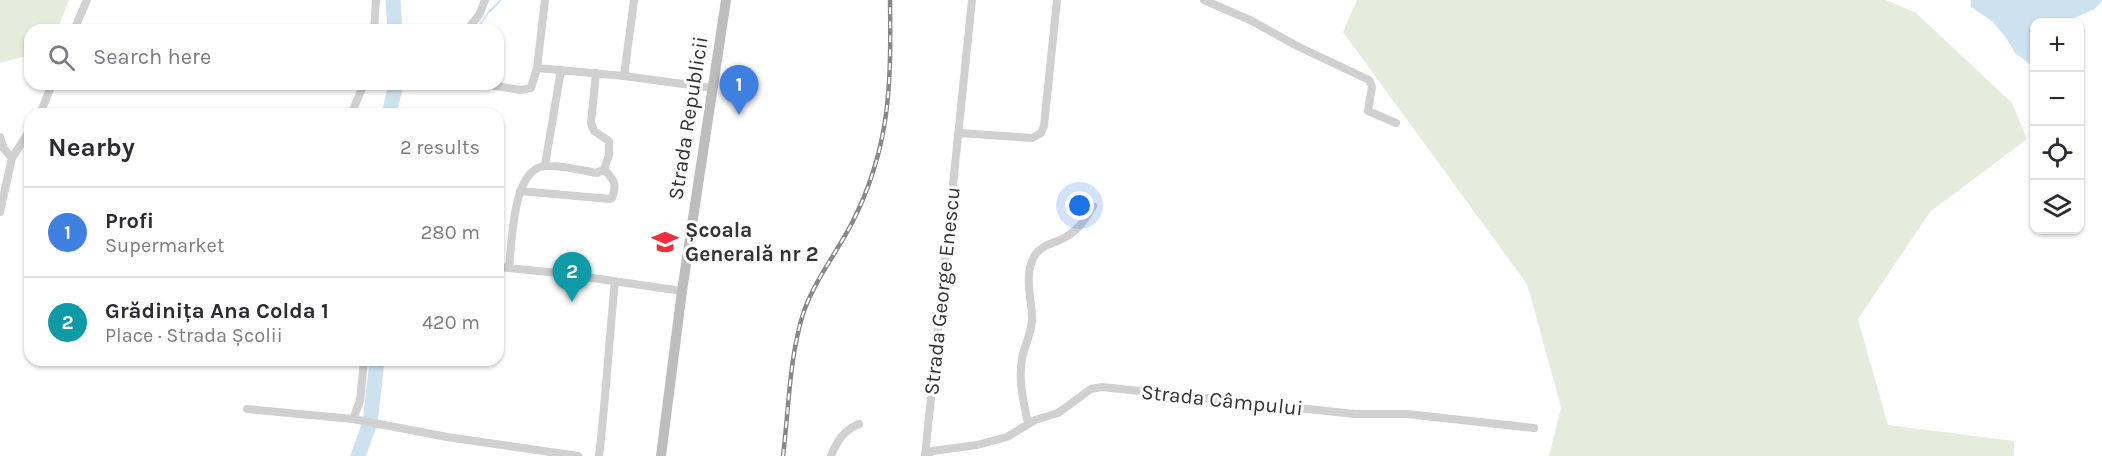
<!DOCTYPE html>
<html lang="en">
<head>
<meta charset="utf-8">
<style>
  :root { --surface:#fff; --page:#f2f2f3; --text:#2b2b33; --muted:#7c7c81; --line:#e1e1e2; --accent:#db2777 }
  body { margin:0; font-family:Karla,sans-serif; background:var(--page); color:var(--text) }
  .controls { position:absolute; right:18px; top:18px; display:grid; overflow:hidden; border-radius:12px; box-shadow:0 2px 4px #0004 }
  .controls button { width:54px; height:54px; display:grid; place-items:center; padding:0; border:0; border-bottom:2px solid var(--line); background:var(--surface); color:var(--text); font:30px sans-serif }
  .you { position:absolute; left:1080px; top:206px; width:21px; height:21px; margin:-15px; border:4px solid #fff; border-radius:50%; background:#1a73e8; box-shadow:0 0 0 9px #1a73e833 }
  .badge { display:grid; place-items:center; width:39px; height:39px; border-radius:50%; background:var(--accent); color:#fff; font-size:20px; font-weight:700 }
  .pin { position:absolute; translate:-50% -50px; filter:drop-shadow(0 2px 3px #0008) }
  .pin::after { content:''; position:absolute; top:32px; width:21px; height:18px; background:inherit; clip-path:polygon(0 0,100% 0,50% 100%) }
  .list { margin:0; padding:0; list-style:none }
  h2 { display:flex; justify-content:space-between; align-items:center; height:78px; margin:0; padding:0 24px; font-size:26px }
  h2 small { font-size:20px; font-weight:400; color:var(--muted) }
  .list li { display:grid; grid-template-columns:39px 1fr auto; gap:18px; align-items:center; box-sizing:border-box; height:90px; padding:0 24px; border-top:2px solid var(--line) }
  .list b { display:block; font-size:22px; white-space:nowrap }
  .list p { margin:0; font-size:20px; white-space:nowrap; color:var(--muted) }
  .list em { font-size:20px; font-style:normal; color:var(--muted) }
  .icon { flex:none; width:33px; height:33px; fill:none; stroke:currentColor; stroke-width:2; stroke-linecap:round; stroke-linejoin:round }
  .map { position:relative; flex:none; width:2102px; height:456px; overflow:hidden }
  .search { position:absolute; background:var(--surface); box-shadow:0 2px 4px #0004; left:24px; top:24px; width:480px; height:66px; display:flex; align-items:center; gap:15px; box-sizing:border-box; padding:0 21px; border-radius:18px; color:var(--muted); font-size:22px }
  .panel { position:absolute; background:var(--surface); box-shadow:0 2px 4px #0004; left:24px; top:108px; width:480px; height:258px; border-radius:18px }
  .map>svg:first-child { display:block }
  .green { fill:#e5ecde }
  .water { fill:#cde2ef }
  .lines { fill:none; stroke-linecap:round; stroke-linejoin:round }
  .stream { stroke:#cde2ef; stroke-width:2 }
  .river { stroke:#cde2ef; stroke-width:15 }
  .street { stroke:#d0d0d0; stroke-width:8 }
  .secondary { stroke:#bdbdbd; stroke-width:10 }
  .rail-casing { stroke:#888; stroke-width:4.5 }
  .rail { stroke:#fff; stroke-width:2; stroke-dasharray:7; stroke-linecap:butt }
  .labels { text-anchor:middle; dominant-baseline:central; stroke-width:6; stroke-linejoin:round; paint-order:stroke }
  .street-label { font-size:21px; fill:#333; stroke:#fff }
  .poi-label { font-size:21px; font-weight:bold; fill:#333; stroke:#fff; text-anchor:start }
</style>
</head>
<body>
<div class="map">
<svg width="2102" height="456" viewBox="0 0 2102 456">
  <rect width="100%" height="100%" fill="#fff"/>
  <path class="green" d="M0 0H69L57 30H30V55L0 63Z
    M1357 0H1886L1916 13 2012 103 2027 139 1930 212 1858 319 1888 425 2014 441V456H1549L1561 407 1527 284 1343 32Z"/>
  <path class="water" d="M1971 0H2102V1L2095 9 2065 22H2034V67L2015 53 2006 38 1993 22 1971 7Z"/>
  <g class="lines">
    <path class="stream" d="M476 30 488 13 501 0"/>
    <path class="river" d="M393 0 395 30
      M389 114 396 84
      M358 456 370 423 377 360"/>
    <path class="street" d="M1204 0 1252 21 1297 46 1369 80 1372 87 1368 111 1396 123
      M74 30 87 0
      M374 30 376 0
      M467 30 479 15 485 0
      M537 68 624 76 713 88
      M624 76 634 0
      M483 84 521 90 531 88 537 68 545 0
      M40 114 52 84
      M351 114 364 84
      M959 133 1032 138 1041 133 1044 126 1057 0
      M0 137 4 149 12 158
      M545 165 561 70
      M520 191 610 199 612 198C618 184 613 179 604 169
      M0 212 12 158 30 130
      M498 267 558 273 682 291
      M509 268C512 244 512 167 546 166 562 165 581 170 597 173L604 169 609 155V141L594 131 591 123 596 73
      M247 409 353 419 447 437 578 456
      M353 419 360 401 364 360
      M1028 424C1024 403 1018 381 1022 359 1024 346 1032 333 1032 319 1032 298 1023 275 1035 255 1042 245 1052 244 1062 239 1077 232 1085 220 1093 206
      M599 456C606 398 609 340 615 281
      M831 456C837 441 844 430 859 424
      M925 456 972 0
      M927 456 932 451 977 445 1007 437 1035 420 1058 413 1091 389 1102 387 1355 414H1407L1534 428"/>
    <path class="secondary" d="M661 456 682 291 726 0"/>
    <g class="rail-casing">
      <path id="rail" d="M783 456C789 408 789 357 804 311 815 280 837 252 852 223 891 146 891 84 890 0"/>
    </g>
    <use href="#rail" class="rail"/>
  </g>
  <defs>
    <g id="school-bare" transform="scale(2.07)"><path d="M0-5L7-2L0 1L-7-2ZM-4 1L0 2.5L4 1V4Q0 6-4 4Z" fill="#ef2f3c" stroke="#fff" stroke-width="2.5" paint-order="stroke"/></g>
  </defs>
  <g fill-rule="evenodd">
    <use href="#school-bare" x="665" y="242"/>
  </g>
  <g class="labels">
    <g class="street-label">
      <text transform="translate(688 118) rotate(-81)">Strada Republicii</text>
      <text transform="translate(942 291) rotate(-84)">Strada George Enescu</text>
      <text transform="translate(1222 400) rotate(6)">Strada Câmpului</text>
    </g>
    <g class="poi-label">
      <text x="685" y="230">Școala<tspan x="685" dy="24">Generală nr 2</tspan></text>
    </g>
  </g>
</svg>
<div class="controls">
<button>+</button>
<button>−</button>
<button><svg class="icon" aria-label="locate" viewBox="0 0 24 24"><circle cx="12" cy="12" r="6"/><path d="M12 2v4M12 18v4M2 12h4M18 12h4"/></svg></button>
<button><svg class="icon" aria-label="layers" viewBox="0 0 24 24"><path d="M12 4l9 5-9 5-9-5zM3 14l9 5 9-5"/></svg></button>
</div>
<div class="you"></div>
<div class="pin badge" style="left:739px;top:115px;background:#3f7fe0">1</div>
<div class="pin badge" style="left:572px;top:302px;background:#0f9aa8">2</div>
<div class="search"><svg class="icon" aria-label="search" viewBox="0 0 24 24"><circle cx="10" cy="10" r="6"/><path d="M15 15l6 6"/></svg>Search here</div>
<section class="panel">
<h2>Nearby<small>2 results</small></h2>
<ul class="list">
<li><span class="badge" style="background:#3f7fe0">1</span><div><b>Profi</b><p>Supermarket</p></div><em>280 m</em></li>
<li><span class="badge" style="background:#0f9aa8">2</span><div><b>Grădinița Ana Colda 1</b><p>Place · Strada Școlii</p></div><em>420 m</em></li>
</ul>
</section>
</div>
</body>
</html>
